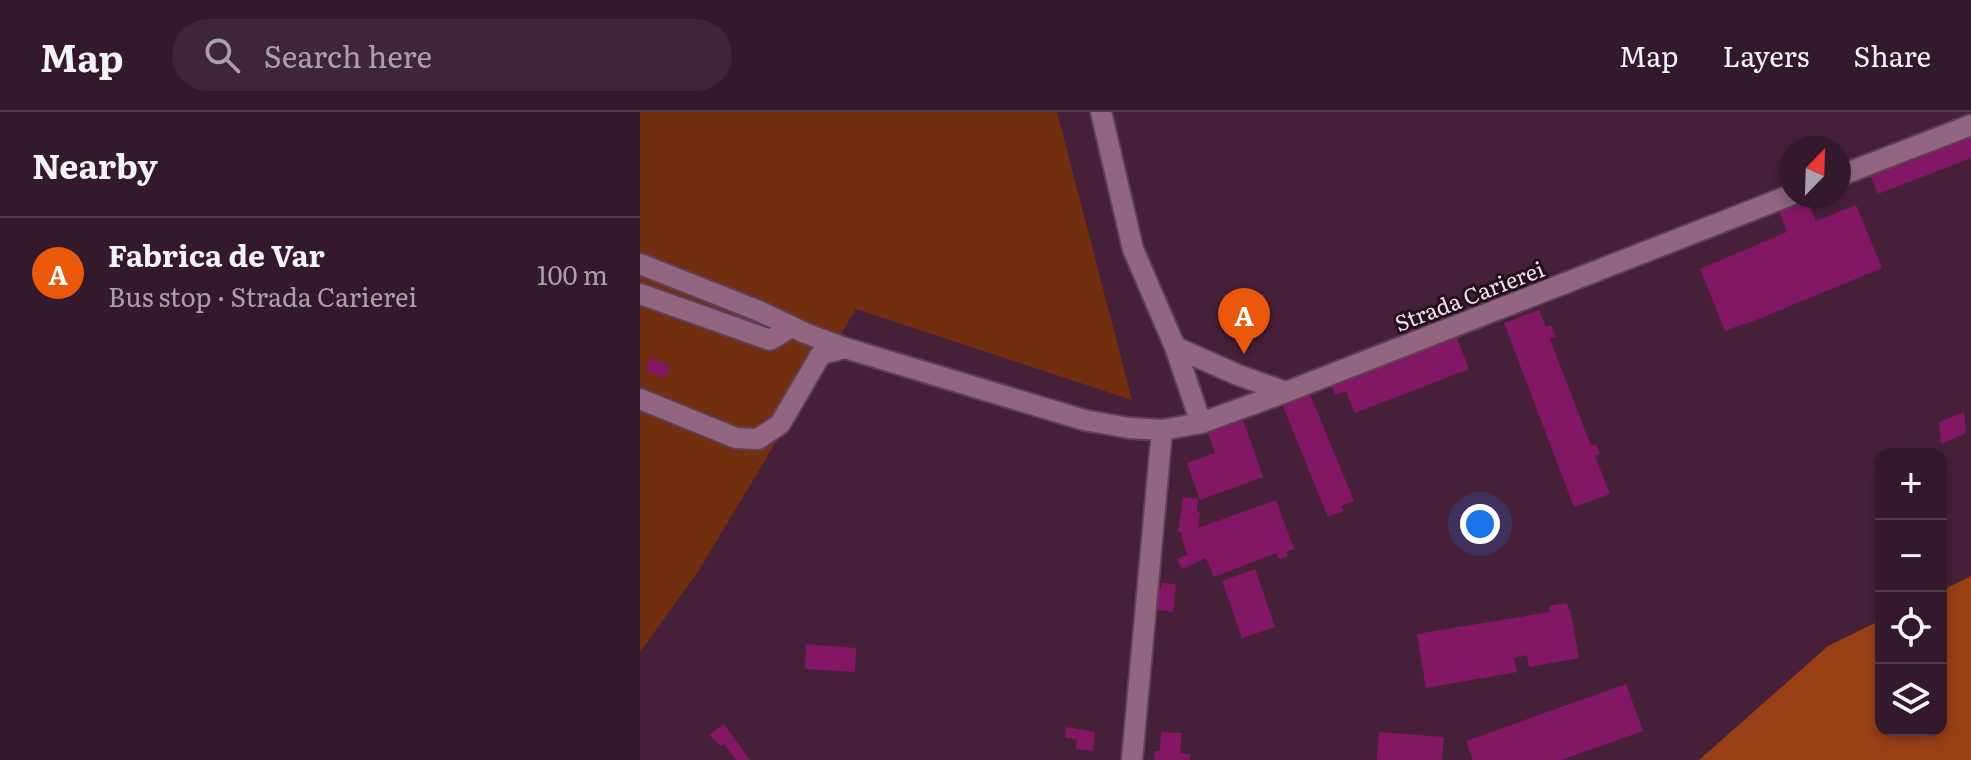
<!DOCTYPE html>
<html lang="en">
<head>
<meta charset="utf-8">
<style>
  :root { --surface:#34182b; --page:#3f2537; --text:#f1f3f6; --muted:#a9a0a9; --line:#4e3747; --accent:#ea580c }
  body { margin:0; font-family:Literata,serif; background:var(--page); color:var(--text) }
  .controls { position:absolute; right:24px; bottom:24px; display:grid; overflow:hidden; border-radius:16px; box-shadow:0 4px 12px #0003 }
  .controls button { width:72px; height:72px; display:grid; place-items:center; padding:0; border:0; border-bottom:2px solid var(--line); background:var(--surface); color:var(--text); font:40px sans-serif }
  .compass { position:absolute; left:1139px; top:24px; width:72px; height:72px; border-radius:50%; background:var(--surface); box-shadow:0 4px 12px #0003; rotate:23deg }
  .you { position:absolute; left:840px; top:412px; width:28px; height:28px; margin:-20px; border:6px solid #fff; border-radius:50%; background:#1a73e8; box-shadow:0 0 0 12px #1a73e833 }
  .badge { display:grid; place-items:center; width:52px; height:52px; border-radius:50%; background:var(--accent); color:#fff; font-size:26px; font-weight:700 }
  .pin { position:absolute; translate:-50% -66px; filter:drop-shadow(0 2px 4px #0008) }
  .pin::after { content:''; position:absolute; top:42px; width:28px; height:24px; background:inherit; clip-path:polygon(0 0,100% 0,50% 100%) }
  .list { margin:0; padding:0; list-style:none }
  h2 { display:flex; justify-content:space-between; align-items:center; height:104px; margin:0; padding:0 32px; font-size:34px }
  h2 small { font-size:26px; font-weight:400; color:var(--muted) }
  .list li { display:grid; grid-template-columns:52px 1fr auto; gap:24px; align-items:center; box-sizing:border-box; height:112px; padding:0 32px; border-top:2px solid var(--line) }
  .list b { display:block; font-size:30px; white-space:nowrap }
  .list p { margin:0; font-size:26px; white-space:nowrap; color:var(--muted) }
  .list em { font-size:26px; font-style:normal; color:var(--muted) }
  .icon { flex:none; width:44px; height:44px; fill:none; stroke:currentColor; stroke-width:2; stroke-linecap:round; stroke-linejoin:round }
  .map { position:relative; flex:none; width:1331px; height:648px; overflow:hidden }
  header { display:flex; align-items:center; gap:48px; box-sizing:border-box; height:112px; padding:0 40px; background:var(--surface); border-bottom:2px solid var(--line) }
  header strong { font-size:38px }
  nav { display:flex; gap:44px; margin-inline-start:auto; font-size:28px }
  .search { width:560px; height:72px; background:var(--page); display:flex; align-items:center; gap:20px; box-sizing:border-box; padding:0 28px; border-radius:44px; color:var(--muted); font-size:30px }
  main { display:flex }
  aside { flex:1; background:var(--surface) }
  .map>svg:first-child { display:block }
  .green { fill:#712f10 }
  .forest { fill:#983f15 }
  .building { fill:#841765 }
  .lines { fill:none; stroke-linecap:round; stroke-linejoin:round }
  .minor-casing { stroke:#603f55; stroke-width:24 }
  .minor { stroke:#926580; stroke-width:20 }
  .labels { text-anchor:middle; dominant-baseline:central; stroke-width:6; stroke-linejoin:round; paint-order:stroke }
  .street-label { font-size:22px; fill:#f6ddeb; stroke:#22111c }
</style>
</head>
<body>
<header>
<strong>Map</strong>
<div class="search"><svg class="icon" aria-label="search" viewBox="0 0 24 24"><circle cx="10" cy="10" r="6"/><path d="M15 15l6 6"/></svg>Search here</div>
<nav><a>Map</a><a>Layers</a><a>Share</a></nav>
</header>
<main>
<aside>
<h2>Nearby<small></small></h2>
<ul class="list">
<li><span class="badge">A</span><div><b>Fabrica de Var</b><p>Bus stop · Strada Carierei</p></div><em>100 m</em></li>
</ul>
</aside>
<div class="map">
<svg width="1331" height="648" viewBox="0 0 1331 648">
  <rect width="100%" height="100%" fill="#462039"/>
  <path class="green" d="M0 0H417L492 288 216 197 59 458 0 540Z"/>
  <path class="forest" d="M1331 464V648H1059L1188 534 1241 508V618H1301V479Z"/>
  <path class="building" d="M1331 24V46L1238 82 1230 63Z
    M1167 88 1176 109 1216 93 1242 156 1104 213 1103 212 1085 219 1060 157 1147 120 1139 99Z
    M899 198 906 215 911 213 916 225 910 227 951 334 956 332 960 342 955 344 970 382 934 395 864 211Z
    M816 224 829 257 715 301 706 279 695 283 692 274 703 270 702 268Z
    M10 246 30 254 25 266 5 258Z
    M669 280 714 389 701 394 703 399 688 405 642 292Z
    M1324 300 1326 321 1301 332 1299 310Z
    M602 305 623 365 560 388 547 351 575 341 567 318Z
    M543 385 558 387 557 400H560L558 416 636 388 654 437 646 440 648 444 639 447 636 441 574 465 566 446 542 457 537 447 547 443 541 424 542 420 538 421Z
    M615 457 635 515 602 526 582 469Z
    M521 471 536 472 533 500 511 497 514 475 521 476Z
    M927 491 928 497H930L939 546 889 555 887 543 874 546 877 560 786 576 777 522 910 500 909 494Z
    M166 532 216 536 215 560 165 557Z
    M986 572 1003 619 921 648H833L826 629Z
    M84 612 110 648H96L84 632 81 634 69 623Z
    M426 615 455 620 453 639 436 637 437 627 425 626Z
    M521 620 542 621 540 641 550 642V648H514L515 639H520Z
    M739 620 804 625 802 648H737Z"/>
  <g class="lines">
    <g class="minor-casing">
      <path id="minor" d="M461 0 493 137 535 235 561 311
        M1199 64 1331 13
        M0 152 119 199 165 221 205 236
        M0 182 130 228 152 215
        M535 235 598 263 646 280
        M0 287 96 326 118 327 140 312 181 242 205 236 444 308 489 316 522 318 561 311 646 280 1151 83
        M492 648 522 318"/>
    </g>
    <use href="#minor" class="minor"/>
  </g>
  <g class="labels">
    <g class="street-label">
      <text transform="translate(829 183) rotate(-21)">Strada Carierei</text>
    </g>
  </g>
</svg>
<div class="controls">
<button>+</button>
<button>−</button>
<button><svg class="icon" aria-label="locate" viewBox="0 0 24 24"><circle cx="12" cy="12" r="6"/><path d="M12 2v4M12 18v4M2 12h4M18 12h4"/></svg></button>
<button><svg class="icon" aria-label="layers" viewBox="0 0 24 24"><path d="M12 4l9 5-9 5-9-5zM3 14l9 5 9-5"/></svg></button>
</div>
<svg class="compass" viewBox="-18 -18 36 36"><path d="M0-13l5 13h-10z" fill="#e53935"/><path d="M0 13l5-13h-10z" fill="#a9a0a9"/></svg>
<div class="you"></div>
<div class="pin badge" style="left:604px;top:242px">A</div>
</div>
</main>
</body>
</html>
